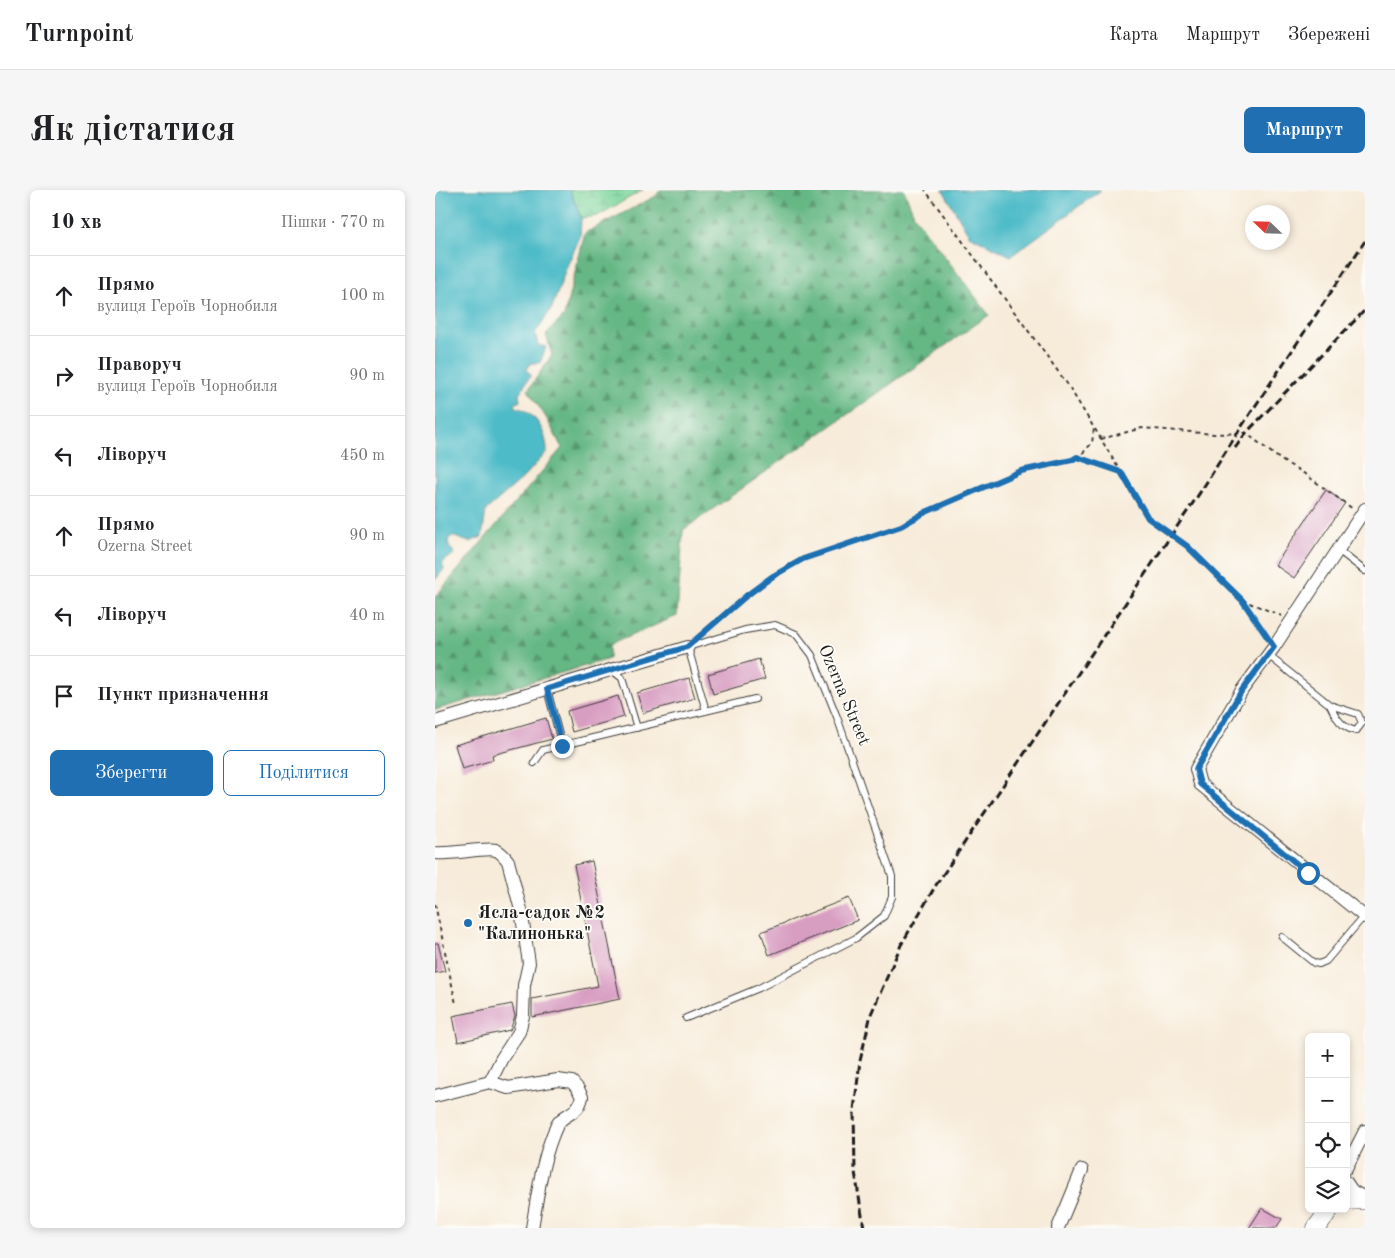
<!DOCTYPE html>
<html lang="uk">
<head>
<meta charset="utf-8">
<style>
  :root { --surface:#fff; --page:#f6f6f6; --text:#202124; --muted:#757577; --line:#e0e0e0; --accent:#1f6fb2 }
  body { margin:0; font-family:"Old Standard TT",serif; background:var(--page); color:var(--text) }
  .controls { position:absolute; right:15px; bottom:15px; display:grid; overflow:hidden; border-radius:8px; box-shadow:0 2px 8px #0003 }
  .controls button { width:45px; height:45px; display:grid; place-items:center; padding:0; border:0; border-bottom:1px solid var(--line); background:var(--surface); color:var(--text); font:25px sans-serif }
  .compass { position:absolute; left:810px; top:15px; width:45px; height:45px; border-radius:50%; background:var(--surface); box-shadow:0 2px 8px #0003; rotate:293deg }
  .stop { position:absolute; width:15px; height:15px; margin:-11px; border:4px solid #1f6fb2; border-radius:50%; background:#fff }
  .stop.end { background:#1f6fb2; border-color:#fff; box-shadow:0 1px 5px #0008 }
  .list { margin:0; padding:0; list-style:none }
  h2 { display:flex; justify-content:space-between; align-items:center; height:65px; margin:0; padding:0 20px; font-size:21px }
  h2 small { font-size:16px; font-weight:400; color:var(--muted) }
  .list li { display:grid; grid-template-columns:32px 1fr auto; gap:15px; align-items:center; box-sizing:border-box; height:80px; padding:0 20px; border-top:1px solid var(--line) }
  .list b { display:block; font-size:19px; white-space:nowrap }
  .list p { margin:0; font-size:16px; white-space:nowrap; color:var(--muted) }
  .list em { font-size:16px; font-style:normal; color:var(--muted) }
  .actions { display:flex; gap:10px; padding:15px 20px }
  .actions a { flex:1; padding:11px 0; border:1px solid var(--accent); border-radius:8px; text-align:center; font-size:18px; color:var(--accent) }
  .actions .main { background:var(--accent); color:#fff }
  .icon { flex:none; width:28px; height:28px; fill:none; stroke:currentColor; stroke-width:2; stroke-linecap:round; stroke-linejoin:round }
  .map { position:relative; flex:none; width:930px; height:1038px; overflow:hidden; border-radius:8px }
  header { display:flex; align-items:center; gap:30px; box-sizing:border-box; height:70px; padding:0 25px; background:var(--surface); border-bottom:1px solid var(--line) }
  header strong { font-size:24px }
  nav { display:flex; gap:28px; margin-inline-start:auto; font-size:18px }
  .intro { display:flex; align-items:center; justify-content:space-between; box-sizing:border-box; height:120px; padding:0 30px }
  h1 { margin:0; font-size:35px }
  .button { padding:12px 22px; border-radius:8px; background:var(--accent); color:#fff; font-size:18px; font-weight:700 }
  main { display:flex; gap:30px; padding:0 30px }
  aside { flex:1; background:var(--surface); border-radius:8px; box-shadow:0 2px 8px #0003 }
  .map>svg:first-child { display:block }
  .forest { fill:url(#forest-firs); stroke:#406a50 }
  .wetland { fill:url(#wetland-marsh); stroke:#4c795c }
  .water { fill:#4ebbc8; stroke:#356c72 }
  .building { fill:#d89ec2 }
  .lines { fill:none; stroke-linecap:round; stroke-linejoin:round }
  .service-casing { stroke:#3d3b38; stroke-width:8 }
  .minor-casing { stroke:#3d3b38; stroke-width:14 }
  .secondary-casing { stroke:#3d3b38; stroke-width:19 }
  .path { stroke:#3d3b38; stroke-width:2; stroke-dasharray:4 4; stroke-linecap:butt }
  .service { stroke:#fff; stroke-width:6 }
  .minor { stroke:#fff; stroke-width:12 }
  .secondary { stroke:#fff; stroke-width:18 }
  .rail { stroke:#1c1c1c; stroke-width:3; stroke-dasharray:8 4; stroke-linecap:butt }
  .route { stroke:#1f6fb2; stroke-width:6 }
  .poi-dot { fill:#1f6fb2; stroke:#fdfcf7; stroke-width:2 }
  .labels { text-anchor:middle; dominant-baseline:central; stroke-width:4; stroke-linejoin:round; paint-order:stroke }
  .street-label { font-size:18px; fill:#1c1c1c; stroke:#fdfcf7 }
  .poi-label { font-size:18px; font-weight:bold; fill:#1c1c1c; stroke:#fdfcf7; text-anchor:start }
</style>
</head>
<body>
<header>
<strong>Turnpoint</strong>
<nav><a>Карта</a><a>Маршрут</a><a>Збережені</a></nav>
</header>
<div class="intro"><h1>Як дістатися</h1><a class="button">Маршрут</a></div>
<main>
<aside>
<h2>10 хв<small>Пішки · 770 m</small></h2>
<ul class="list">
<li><svg class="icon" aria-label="ahead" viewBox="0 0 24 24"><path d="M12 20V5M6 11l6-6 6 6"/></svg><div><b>Прямо</b><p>вулиця Героїв Чорнобиля</p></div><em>100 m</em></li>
<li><svg class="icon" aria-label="right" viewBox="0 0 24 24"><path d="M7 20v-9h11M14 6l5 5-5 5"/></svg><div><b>Праворуч</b><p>вулиця Героїв Чорнобиля</p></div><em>90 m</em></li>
<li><svg class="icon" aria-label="left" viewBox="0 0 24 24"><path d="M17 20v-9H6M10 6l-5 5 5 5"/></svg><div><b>Ліворуч</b></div><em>450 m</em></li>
<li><svg class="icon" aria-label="ahead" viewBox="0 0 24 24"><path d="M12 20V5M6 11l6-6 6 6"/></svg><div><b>Прямо</b><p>Ozerna Street</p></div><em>90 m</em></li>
<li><svg class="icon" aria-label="left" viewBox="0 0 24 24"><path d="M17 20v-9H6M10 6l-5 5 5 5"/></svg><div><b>Ліворуч</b></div><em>40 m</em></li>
<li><svg class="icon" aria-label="arrive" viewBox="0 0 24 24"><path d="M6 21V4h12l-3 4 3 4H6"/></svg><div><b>Пункт призначення</b></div></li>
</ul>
<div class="actions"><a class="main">Зберегти</a><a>Поділитися</a></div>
</aside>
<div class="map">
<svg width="930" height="1038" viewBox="0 0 930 1038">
  <defs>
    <pattern id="forest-firs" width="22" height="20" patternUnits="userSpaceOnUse" patternTransform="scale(1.25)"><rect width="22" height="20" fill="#65b784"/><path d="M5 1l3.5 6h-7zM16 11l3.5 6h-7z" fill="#52946b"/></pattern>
    <pattern id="wetland-marsh" width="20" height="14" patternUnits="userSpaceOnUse" patternTransform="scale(1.25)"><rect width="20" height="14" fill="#7cd69c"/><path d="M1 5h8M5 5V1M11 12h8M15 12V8" fill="none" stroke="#6bb786"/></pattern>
  </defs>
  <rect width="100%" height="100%" fill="#fdfcf7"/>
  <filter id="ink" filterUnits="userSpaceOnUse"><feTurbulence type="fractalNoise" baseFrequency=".02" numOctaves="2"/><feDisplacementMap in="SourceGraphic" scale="10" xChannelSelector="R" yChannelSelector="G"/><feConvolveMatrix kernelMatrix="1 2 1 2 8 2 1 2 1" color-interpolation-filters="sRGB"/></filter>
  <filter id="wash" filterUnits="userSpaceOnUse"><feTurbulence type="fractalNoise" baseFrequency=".0096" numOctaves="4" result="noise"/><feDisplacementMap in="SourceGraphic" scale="20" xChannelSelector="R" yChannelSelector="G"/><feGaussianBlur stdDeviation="1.12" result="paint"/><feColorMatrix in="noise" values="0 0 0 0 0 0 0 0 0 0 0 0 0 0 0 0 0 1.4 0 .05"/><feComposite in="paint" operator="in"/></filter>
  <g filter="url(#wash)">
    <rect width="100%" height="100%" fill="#f7ebd9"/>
    <path class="forest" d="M225 0H469L480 27 554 125 248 340 242 426 174 455V469L0 520V407L127 258 112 229 93 200 117 165 111 144 129 126 150 43 221 6Z"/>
    <path class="wetland" d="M135 0H208L162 26 146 28Z"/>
    <path class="water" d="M0 0H135L146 28 145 47 132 76 117 118 100 143 103 155 111 157 105 173H95L92 180 96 185 84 204 85 211 80 214 81 217C101 222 112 243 112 262L88 288 51 320 47 347 34 352 17 346 13 350 14 357 20 363 7 373 9 379 0 390Z
      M508 0H666L576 66 534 45Z"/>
    <g id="blocks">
      <path class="building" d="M891 300 910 313 859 388 840 375Z
        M324 469 330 489 278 504 273 484Z
        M254 488 260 508 208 523 202 503Z
        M183 506 189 527 137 542 132 521Z
        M111 528 117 549 57 565 58 570 27 579 20 555Z
        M157 671 185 809 97 827V809L163 796 139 675Z
        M414 708 423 730 334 765 326 742Z
        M0 753H3L10 781 0 783Z
        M77 814 80 826 75 840 23 852 18 826Z
        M827 1018 847 1029 841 1038H814Z"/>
    </g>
  </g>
  <g filter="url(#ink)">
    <use href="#blocks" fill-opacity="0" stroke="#3d3b38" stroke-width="1"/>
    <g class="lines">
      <g class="service-casing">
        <path id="service" d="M903 360 930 381
          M833 465 895 515C901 528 907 538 921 541L927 533 923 524 895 515
          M178 481 187 488 202 538
          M112 499 127 556
          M99 573 108 560 320 509
          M847 747 879 773 884 774 891 771 929 726
          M251 828 324 798 421 748 449 726 457 707V686L402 527 377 465 361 444 340 435 310 440 253 457 271 521"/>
      </g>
      <g class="minor-casing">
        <path id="minor" d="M930 319 839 457 807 500 761 579 765 594 930 727
          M0 532 253 457
          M0 663C14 665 52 657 61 660 66 662 69 666 73 671L86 720 94 773 89 795 88 826 84 842 67 868 55 892 0 906
          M55 892 73 898 123 890 137 892 143 899 147 907C143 926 129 922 122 935 107 967 103 1004 97 1038
          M911 978 930 941
          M911 992 917 1001 930 1008
          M623 1038 647 980"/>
      </g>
      <g class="secondary-casing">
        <path id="secondary" d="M911 1011 930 1010
          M881 1038 895 1019"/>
      </g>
      <path class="path" d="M660 239 713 328 752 356 807 410 832 447
        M666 249 707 238 779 244 811 243 846 270 867 282 918 319
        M643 267 686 282
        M807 410 847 426
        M269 443 311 405 338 386 369 369 466 336 491 322 586 281 637 270 647 264 657 253 659 238 633 195 490 0
        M0 714 21 814"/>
      <use href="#service" class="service"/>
      <use href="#minor" class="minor"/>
      <use href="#secondary" class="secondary"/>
      <path class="rail" d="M800 258 811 243 930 120
        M429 1038 420 982 419 920 425 871 436 824 466 755 501 695 768 298 803 242 930 51"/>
    </g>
  </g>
  <g class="lines" filter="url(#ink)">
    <path class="route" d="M127 556 112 499 252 457 311 406 338 386 368 369 466 336 491 322 586 281 637 270 642 267 686 282 713 328 752 356 807 410 839 457 807 500 761 579 765 594 873 683"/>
  </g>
  <circle class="poi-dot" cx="33" cy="733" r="5"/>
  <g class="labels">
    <g class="street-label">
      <text transform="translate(409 505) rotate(67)">Ozerna Street</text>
    </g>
    <g class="poi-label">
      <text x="43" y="723">Ясла-садок №2<tspan x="43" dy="21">"Калинонька"</tspan></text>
    </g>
  </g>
</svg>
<div class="controls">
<button>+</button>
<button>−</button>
<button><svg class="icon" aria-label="locate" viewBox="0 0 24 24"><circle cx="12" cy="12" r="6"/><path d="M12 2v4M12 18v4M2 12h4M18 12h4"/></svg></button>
<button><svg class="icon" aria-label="layers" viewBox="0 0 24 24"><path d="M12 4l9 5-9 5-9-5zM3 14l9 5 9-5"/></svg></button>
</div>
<svg class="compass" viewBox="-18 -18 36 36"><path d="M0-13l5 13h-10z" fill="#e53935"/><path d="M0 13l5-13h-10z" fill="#757577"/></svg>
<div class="stop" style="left:873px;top:683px"></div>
<div class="stop end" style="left:127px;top:556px"></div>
</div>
</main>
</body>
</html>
